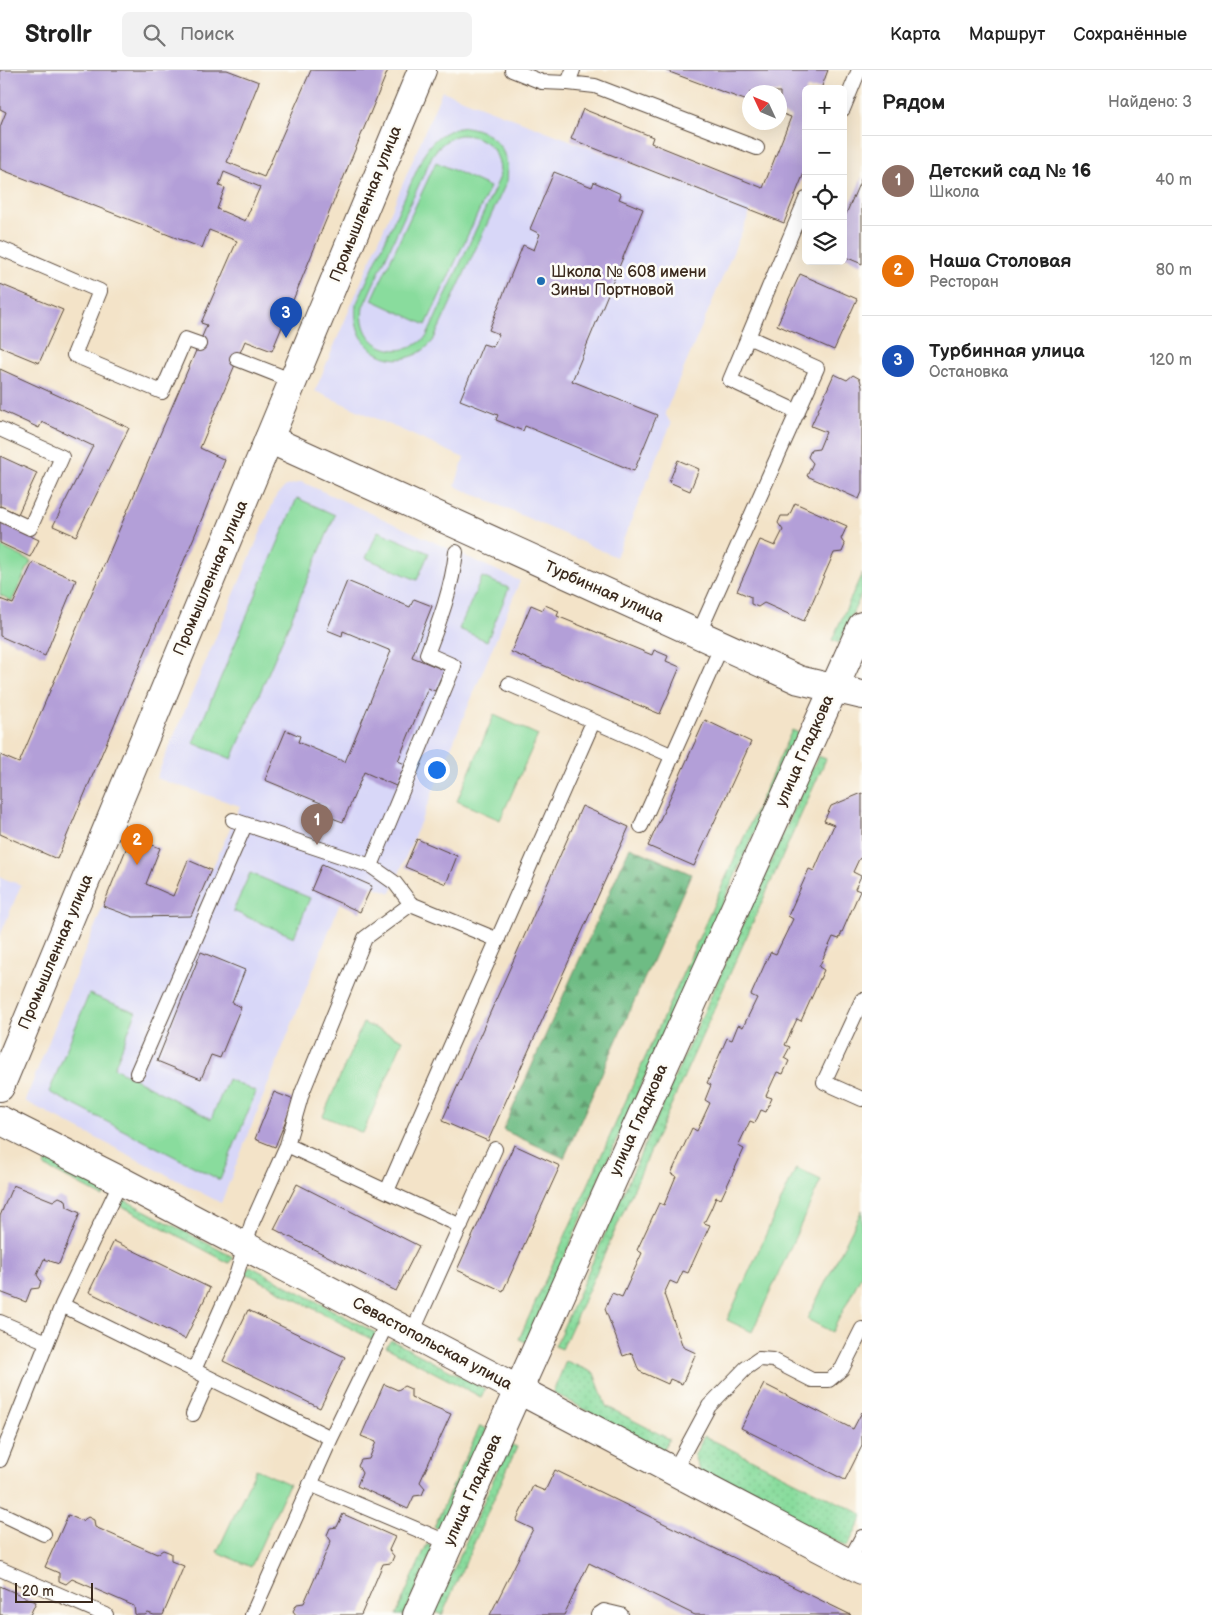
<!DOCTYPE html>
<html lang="ru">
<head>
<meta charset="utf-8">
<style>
  :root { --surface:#fff; --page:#f2f2f2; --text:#222; --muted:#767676; --line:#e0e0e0; --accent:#1a73e8 }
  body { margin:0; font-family:"Balsamiq Sans",sans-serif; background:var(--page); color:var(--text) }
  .controls { position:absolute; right:15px; top:15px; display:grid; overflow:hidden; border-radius:8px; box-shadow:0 5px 20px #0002 }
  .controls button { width:45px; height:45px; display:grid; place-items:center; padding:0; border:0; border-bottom:1px solid var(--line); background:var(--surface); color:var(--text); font:25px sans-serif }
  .compass { position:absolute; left:742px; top:15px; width:45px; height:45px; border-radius:50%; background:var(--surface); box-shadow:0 5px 20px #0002; rotate:314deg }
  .scale { position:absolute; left:15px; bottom:12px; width:78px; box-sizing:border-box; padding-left:5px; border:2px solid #3b2a1e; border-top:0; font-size:14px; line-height:18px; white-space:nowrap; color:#3b2a1e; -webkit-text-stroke:4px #fdfcf7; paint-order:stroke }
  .you { position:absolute; left:436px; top:699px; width:18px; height:18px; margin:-12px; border:4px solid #fff; border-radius:50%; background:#1a73e8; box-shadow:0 0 0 8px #1a73e833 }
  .badge { display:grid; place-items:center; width:32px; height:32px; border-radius:50%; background:var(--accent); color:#fff; font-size:16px; font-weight:700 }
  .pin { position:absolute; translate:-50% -41px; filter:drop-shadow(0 1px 2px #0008) }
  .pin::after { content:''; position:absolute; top:26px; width:18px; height:15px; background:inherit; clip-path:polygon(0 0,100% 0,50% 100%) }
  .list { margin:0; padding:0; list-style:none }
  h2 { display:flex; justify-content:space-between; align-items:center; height:65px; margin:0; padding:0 20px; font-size:21px }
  h2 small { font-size:16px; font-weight:400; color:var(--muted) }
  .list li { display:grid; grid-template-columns:32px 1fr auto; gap:15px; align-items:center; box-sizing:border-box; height:90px; padding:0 20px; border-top:1px solid var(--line) }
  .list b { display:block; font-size:19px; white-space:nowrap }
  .list p { margin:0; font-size:16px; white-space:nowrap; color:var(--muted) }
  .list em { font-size:16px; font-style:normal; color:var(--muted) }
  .icon { flex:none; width:28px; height:28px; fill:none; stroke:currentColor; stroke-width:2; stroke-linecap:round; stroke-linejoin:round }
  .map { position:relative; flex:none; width:862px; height:1545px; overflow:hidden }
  header { display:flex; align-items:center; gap:30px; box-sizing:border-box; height:70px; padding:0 25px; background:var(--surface); border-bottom:1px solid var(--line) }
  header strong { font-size:24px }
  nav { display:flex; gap:28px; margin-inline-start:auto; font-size:18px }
  .search { width:350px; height:45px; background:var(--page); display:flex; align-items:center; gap:12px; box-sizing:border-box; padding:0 18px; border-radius:8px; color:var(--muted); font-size:19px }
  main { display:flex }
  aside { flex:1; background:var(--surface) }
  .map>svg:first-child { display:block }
  .built { fill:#d8d7f8 }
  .grass { fill:url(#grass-dots); stroke:#62835e }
  .forest { fill:url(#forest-firs); stroke:#547351 }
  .park { fill:#89dc9d; stroke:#62835e; fill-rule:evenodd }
  .building { fill:#b39fd8; fill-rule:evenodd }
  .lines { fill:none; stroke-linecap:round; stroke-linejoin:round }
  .lane-casing { stroke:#574638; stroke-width:16 }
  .street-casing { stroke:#574638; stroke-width:30 }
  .secondary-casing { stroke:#574638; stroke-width:30 }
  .lane { stroke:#fff; stroke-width:14 }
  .street { stroke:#fff; stroke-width:28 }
  .secondary { stroke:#fff; stroke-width:28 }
  .poi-dot { fill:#1f6fb2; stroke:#fdfcf7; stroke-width:2 }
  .labels { text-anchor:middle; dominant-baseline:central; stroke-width:5; stroke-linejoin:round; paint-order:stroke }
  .street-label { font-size:16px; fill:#3b2a1e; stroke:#fdfcf7 }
  .poi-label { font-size:16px; fill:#3b2a1e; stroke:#fdfcf7; text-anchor:start }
</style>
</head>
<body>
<header>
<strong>Strollr</strong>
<div class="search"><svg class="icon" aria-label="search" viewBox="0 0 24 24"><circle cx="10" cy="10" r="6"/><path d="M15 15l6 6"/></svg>Поиск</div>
<nav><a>Карта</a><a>Маршрут</a><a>Сохранённые</a></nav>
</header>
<main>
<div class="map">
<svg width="862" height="1545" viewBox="0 0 862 1545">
  <defs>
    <pattern id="grass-dots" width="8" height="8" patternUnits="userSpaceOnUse" patternTransform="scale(1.25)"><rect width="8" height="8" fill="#89dc9d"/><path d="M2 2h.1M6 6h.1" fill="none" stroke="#77bd87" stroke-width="1.8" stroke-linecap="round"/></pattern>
    <pattern id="forest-firs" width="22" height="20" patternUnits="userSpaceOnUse" patternTransform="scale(1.25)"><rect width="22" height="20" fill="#6ebc84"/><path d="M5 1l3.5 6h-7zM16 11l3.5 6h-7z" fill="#5c996b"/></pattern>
  </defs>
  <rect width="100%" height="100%" fill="#fdfcf7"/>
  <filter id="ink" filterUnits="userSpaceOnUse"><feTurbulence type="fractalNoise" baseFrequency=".02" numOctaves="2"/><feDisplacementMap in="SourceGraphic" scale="10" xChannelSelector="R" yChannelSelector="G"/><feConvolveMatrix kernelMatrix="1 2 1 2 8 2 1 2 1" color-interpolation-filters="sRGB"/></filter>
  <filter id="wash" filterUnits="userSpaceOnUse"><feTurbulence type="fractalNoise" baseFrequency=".0096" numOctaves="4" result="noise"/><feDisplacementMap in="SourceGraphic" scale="20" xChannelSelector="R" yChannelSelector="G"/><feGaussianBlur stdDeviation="1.12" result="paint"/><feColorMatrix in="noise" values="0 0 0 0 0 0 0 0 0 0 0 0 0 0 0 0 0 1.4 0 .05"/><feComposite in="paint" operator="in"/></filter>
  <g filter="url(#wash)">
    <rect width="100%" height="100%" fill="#f3e3c8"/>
    <path class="built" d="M442 21 751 140 665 343 671 354 616 487 455 416 464 388 315 321Z
      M302 412 520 511 391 823 372 816 360 842 340 833 221 1133 25 1031 103 836 133 847 191 846 240 736 156 708 276 426 286 416Z
      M0 807 21 815 0 866Z"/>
    <path class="grass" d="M862 503V523L839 573 832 570Z
      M792 660 799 663 526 1272 519 1269Z
      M818 686 826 689 562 1279 555 1276Z
      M47 1090 106 1121 103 1127 44 1096Z
      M121 1128 233 1187 229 1193 118 1134Z
      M250 1196 376 1263 373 1270 246 1203Z
      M391 1270 485 1319 481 1327 386 1277Z
      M566 1291 594 1303 606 1336 669 1369 662 1382 553 1322Z
      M480 1356 487 1359 442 1461 434 1457Z
      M704 1366 862 1444V1449L847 1477 700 1402 694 1386Z
      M509 1374 517 1377 442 1545 435 1542Z
      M427 1474 434 1477 404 1545H396Z"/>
    <path class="forest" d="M630 777 691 804 564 1088 503 1060Z"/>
    <path class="park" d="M466 57C495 61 511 83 507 111L433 271C401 308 350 283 356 235L425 82C435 66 447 59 466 57ZM459 65C485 64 504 83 499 109L427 266C400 294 357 277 363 237L432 86C439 75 447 69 459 65Z
      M436 92 490 117 426 255 372 230Z
      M297 428 335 445 232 689 193 673Z
      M378 461 429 483 417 510 366 488Z
      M0 476 31 491 12 531 0 525Z
      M482 507 509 518 487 571 459 559Z
      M494 645 538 665 500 750 457 731Z
      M250 803 310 828 294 867 233 841Z
      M89 924 136 942 114 998 211 1049 228 1009 256 1022 220 1110 49 1022Z
      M363 953 403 970 363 1063 323 1046Z
      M796 1098 821 1110 752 1262 727 1250Z
      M862 1140V1204L832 1262 807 1249Z
      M256 1399 289 1414 251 1497 217 1482Z"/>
    <g id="blocks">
      <path class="building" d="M0 0H227L259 12 227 92 264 107 311 0H388L272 281 245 271 200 378 225 390 203 446 57 789 0 764V685L19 693 207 255 201 253 237 171 209 160 202 178 0 99V57L6 42 0 39ZM224 102 260 117 245 151 217 139 225 118 219 116Z
        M664 0H828L821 19H806V98L784 153 571 69 583 39 653 67 651 73 763 118 791 47 780 43V22H750V32Z
        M554 102 592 117 594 112 621 124 619 129 643 139 572 311 657 345 634 401 525 356 523 361 496 350 498 345 460 330 483 274 493 277 499 264 489 260 523 175 534 180 540 164 530 159Z
        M862 107V194L843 186V151Z
        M800 204 857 229 834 280 777 255Z
        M0 214 63 240 39 293 0 277Z
        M0 299 129 358 76 466 53 456 93 376 42 352 39 358 0 340Z
        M834 304 847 310 853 305 860 309 862 317V422L859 429 807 406 813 393 808 387 811 380 819 379 826 362 811 356Z
        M0 386 37 403 18 444 0 436Z
        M678 390 699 399 690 421 669 412Z
        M795 433 847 456 841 469 845 475 842 482 834 483 804 551 764 533 758 537 751 534V527L737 521 760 470 775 476 783 460 778 453 781 446H789Z
        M0 452 39 470 30 487 0 473Z
        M33 492 76 510 45 586 0 566V529L13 534Z
        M347 511 410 537 414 529 432 536 412 587 444 600 435 621 428 618 398 691 405 694 396 716 364 702 343 752 324 745 328 736 265 710 286 660 300 666 298 672 345 692 391 581 343 561 342 566 327 560Z
        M531 535 543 540 545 535 559 541 557 546 652 585 654 580 668 586 666 591 680 597 660 644 511 582Z
        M705 650 751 672 694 796 648 776Z
        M862 723V787L859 789 853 802 861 806 855 819 860 821 839 869 833 867 819 897 824 900 801 951 797 949 785 975 790 977 784 988 789 991 783 1004 777 1002 766 1026 772 1028 766 1042 761 1040 755 1053 750 1051 738 1076 744 1079 721 1129 716 1127 711 1139 704 1153 710 1155 688 1203 683 1201 677 1214 670 1211 664 1224 683 1277 696 1283 682 1314 670 1309 668 1314 639 1301 632 1283 623 1286 605 1239 612 1223 622 1227 642 1183 637 1180 659 1133 664 1135 676 1106 671 1104 692 1058 697 1061 710 1033 705 1030 711 1015 707 1013 727 968 732 970 738 955 743 957 757 928 751 925 768 887 771 882 776 884 793 849 788 846 809 799 814 801 834 755 824 751 831 736Z
        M582 736 629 757 488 1071 442 1051Z
        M131 767 160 778 146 814 173 826 188 790 211 800 191 846 133 847 103 836Z
        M417 769 457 786 446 814 405 797Z
        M322 794 372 816 360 842 311 820Z
        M201 882 245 900 232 933 241 937 220 988 211 985 201 1009 157 991Z
        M274 1022 294 1030 275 1077 255 1069Z
        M514 1075 560 1096 503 1221 457 1200Z
        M297 1114 419 1176 396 1221 274 1159Z
        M13 1115 53 1131 59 1127 66 1130 67 1137 80 1143 59 1194 44 1189 37 1205 41 1211 39 1218 31 1219 26 1232 0 1222V1146Z
        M114 1171 210 1218 185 1269 89 1222Z
        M248 1240 345 1287 320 1338 223 1291Z
        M384 1314 398 1320 404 1316 411 1319V1327L451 1344 420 1412 425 1418 422 1425 414 1426 408 1439 357 1416 362 1403 358 1396 361 1390 369 1389 376 1372 361 1366Z
        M764 1314 853 1359 862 1342V1376L845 1410 741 1358Z
        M555 1400 710 1476 851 1545H695L589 1493 564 1545H490L533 1459 516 1451 533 1416 545 1421Z
        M343 1444 395 1467 389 1480 394 1486 391 1493 383 1494 361 1545H296L293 1541 297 1534 304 1533 331 1471 327 1465 330 1458 337 1457Z
        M68 1445 82 1451 88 1447 94 1450 95 1457 157 1484 163 1480 171 1483V1491L184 1496 163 1545H154L148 1543 145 1545H137L135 1544 134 1536 72 1509 66 1514 59 1511V1503L45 1497Z
        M0 1516 36 1532 30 1545H0Z"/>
    </g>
  </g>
  <g filter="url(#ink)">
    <use href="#blocks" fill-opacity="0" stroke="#574638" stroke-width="1"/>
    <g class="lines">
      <g class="lane-casing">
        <path id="lane" d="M512 0 542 12 568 13 573 0
          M568 13 595 16 757 78
          M843 39 859 0
          M0 178 100 221 74 285 162 322 185 269 199 274
          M237 289 293 311
          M798 342 730 310 806 129
          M0 359 62 387 30 458 0 444
          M698 565 817 298 748 267
          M509 614 673 686
          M233 750 371 796 454 596 427 584C440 550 452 518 456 482
          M641 756 722 575
          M371 796 395 813 411 834
          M862 930 824 1012 862 1029
          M137 1003 245 755
          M287 1075 461 1156
          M387 1121 593 652
          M62 1235 331 1368
          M0 1252 47 1272
          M412 1263 495 1079
          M194 1300 237 1203 252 1153 287 1075 302 1023 365 868 411 834 498 870
          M193 1344 209 1308
          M0 1390 62 1235 121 1111
          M674 1401 709 1336 746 1298 759 1289 773 1290 812 1310H829L842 1299 862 1259
          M310 1414 449 1473
          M0 1443 44 1464
          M848 1493 862 1467
          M0 1499 106 1545
          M252 1545 331 1368 388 1251
          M598 1545 604 1541 621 1545"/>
      </g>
      <g class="street-casing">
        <path id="street" d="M269 369 799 610 862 625
          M0 1050 121 1111 862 1500
          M417 1545 862 556"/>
      </g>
      <g class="secondary-casing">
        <path id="secondary" d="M0 1017 422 0"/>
      </g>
      <use href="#lane" class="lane"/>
      <use href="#street" class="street"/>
      <use href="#secondary" class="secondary"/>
    </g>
  </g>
  <circle class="poi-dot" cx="541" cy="211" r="5"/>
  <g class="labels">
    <g class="street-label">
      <text transform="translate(366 134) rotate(-68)">Промышленная улица</text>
      <text transform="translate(211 508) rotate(-67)">Промышленная улица</text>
      <text transform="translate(604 522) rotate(24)">Турбинная улица</text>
      <text transform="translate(805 681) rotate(-66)">улица Гладкова</text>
      <text transform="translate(56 882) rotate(-67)">Промышленная улица</text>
      <text transform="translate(639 1050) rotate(-66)">улица Гладкова</text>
      <text transform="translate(432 1274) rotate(28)">Севастопольская улица</text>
      <text transform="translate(473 1420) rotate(-66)">улица Гладкова</text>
    </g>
    <g class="poi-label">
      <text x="551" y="202">Школа № 608 имени<tspan x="551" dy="18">Зины Портновой</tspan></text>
    </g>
  </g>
</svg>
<div class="controls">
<button>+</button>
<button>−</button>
<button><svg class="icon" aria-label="locate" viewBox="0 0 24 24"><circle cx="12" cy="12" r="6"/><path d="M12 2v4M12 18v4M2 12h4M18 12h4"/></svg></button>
<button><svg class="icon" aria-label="layers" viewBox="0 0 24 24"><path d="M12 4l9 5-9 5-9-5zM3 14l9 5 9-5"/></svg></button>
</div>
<svg class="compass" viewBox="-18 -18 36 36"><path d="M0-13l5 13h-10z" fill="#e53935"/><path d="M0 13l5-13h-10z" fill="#767676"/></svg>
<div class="scale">20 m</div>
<div class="you"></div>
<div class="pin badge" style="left:317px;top:775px;background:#8d6e63">1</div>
<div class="pin badge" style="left:137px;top:795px;background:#e8710a">2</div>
<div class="pin badge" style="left:286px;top:268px;background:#1a4fb4">3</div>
</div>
<aside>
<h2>Рядом<small>Найдено: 3</small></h2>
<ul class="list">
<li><span class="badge" style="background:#8d6e63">1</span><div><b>Детский сад № 16</b><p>Школа</p></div><em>40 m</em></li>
<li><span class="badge" style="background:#e8710a">2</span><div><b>Наша Столовая</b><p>Ресторан</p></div><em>80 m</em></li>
<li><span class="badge" style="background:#1a4fb4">3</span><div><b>Турбинная улица</b><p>Остановка</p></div><em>120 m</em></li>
</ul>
</aside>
</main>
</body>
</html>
